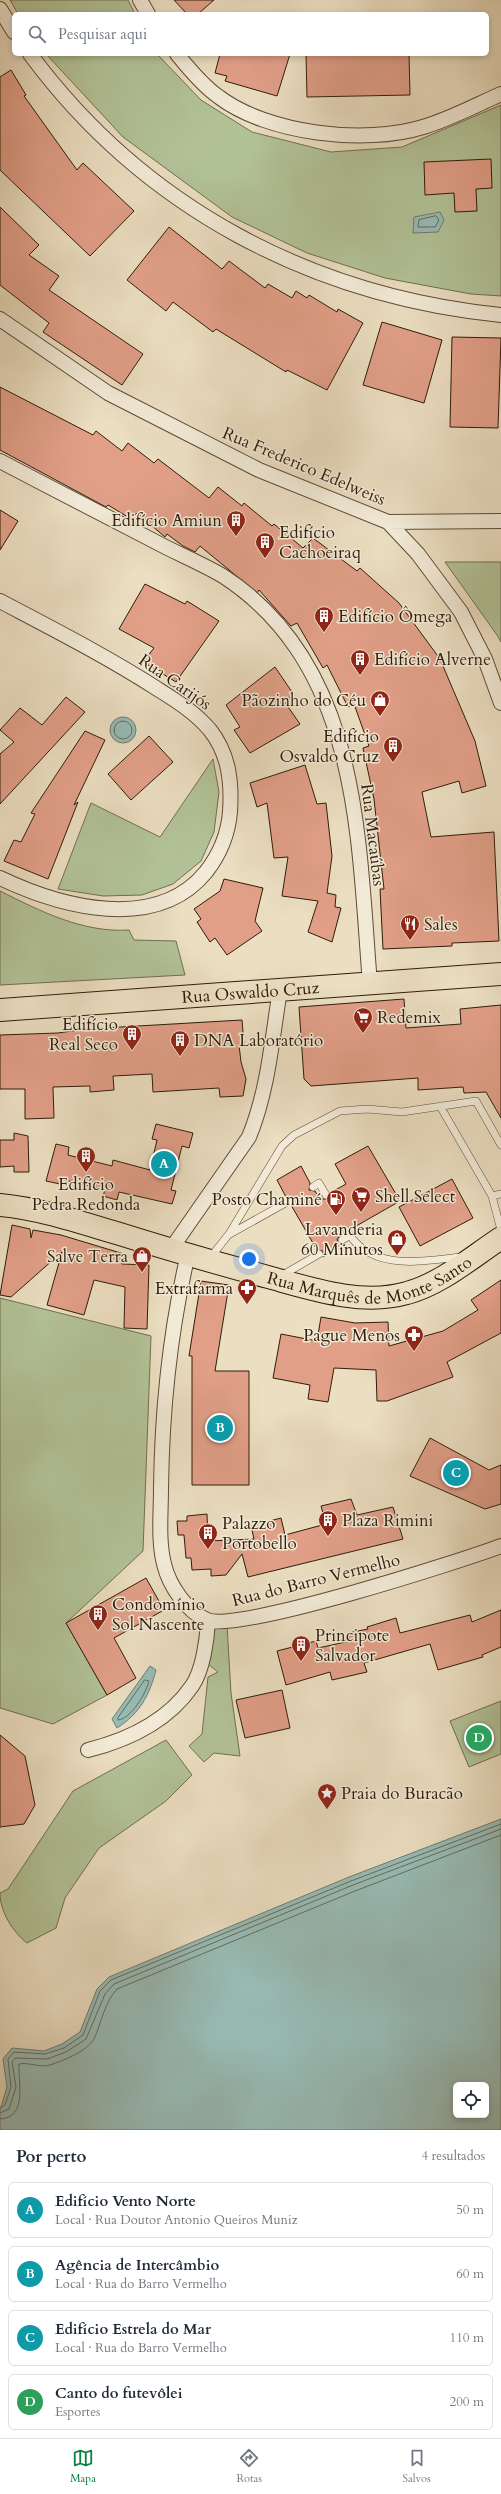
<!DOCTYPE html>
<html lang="pt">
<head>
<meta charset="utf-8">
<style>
  :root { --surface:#fff; --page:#f2f2f3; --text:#1f2937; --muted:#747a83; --line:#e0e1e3; --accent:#0b8043 }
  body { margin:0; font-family:Cardo,serif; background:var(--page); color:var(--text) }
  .controls { position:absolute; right:12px; bottom:12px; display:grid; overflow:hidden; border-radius:6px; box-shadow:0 2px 6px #0003 }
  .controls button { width:36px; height:36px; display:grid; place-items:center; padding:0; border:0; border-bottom:1px solid var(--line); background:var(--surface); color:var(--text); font:20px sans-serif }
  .you { position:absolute; left:249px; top:1259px; width:14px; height:14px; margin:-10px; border:3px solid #fff; border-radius:50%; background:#1a73e8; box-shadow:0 0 0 6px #1a73e833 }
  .badge { display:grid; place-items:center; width:26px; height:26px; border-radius:50%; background:var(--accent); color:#fff; font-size:13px; font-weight:700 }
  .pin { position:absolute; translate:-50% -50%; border:2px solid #fff; box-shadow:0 1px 4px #0006 }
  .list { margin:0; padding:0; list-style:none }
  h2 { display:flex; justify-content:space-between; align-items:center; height:52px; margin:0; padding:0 16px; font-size:17px }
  h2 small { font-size:13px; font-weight:400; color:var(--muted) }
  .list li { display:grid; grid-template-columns:26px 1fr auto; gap:12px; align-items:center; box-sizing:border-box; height:56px; margin:0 8px 8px; padding:0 8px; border:1px solid var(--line); border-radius:6px }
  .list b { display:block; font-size:15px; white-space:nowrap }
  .list p { margin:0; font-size:13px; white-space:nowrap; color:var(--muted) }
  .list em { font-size:13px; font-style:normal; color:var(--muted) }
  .icon { flex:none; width:22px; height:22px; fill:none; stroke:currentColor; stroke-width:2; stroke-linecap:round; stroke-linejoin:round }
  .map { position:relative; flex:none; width:501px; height:2130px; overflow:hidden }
  .search { position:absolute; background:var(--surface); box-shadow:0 2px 6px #0003; left:12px; right:12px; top:12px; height:44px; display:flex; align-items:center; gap:10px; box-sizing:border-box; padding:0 14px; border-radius:6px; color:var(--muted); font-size:15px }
  .sheet { height:308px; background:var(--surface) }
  nav { display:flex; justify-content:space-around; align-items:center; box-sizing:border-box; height:56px; border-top:1px solid var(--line); background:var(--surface); font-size:11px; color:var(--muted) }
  nav a { display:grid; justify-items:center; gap:2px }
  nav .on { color:var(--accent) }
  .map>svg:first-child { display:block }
  .green { fill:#b2c297; stroke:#706f50 }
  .water { fill:#98bcb6; stroke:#6e7c71; fill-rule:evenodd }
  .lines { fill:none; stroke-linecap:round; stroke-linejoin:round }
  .shore { stroke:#646c60; stroke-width:1 }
  .building { fill:#e19f88; stroke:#2f1c09 }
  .service-casing { stroke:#5e4c37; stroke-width:8 }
  .minor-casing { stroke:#5e4c37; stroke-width:16 }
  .primary-casing { stroke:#2f1c09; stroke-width:24 }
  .service { stroke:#f2ead7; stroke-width:7 }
  .minor { stroke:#f2ead7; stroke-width:14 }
  .primary { stroke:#ebdec1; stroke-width:22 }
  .labels { text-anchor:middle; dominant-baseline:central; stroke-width:3; stroke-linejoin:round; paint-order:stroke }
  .street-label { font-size:17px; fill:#2f1c09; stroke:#f2ead7 }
  .poi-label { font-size:17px; fill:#2f1c09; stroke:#f2ead7; text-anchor:start }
</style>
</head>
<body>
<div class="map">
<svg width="501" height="2130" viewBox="0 0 501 2130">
  <rect width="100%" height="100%" fill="#ebdec1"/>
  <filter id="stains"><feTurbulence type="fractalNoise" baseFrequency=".005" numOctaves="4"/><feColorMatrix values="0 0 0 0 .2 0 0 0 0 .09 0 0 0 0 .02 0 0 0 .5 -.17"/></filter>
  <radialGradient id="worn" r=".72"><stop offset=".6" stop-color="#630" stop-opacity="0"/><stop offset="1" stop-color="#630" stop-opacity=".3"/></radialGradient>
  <path class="green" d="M10 0H128L135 14H18Z
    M46 54H157L201 100 252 132 331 152 402 147 501 105V296L471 294 385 278 307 253 232 217 123 137Z
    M445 562H501V642L497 635Z
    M213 759 219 792 214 832 201 861 173 884 142 895 103 896 58 889 91 803 160 837Z
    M0 891C40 911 83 933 129 930L134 940 176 941 185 975 0 985Z
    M0 1298 151 1336 143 1551 66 1623 107 1695 53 1724 0 1708Z
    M227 1625 231 1693 240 1756 214 1753 204 1762 189 1746 202 1734 208 1677 218 1672 208 1664 213 1626Z
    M501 1701V1754L469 1767 450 1721Z
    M166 1740 192 1775 166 1801 99 1848 65 1898 56 1928 27 1943C13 1932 0 1912 0 1893L8 1889 73 1791Z"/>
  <path class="water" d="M440 212 444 220 438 232 413 233 414 217Z
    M110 730a13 13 0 1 1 26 0a13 13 0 1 1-26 0Z
    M150 1666 156 1670C149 1696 140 1713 117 1728L112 1719Z
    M501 1819V2130H0V2110L7 2087 3 2059 12 2048 44 2051 62 2044 80 2032 97 1989 109 1977 349 1877ZM456 2085H486V2115H456Z"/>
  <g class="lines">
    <path class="shore" d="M436 216 439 220 435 227H418L419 220Z
      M114 730a9 9 0 1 1 18 0a9 9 0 1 1-18 0Z
      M145 1680 149 1681C146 1693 131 1719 118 1720V1718Z
      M0 2108 5 2105 11 2087 8 2059 14 2052 45 2054 64 2048 83 2035 100 1991 111 1980 351 1881 501 1824
      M0 2113 9 2109 16 2087 12 2062 15 2058 47 2059 66 2052 86 2039 105 1994 114 1984 353 1885 501 1829
      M0 2119C28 2118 18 2081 19 2064 29 2062 40 2068 50 2065 64 2060 86 2052 94 2039 102 2022 104 2003 117 1989L355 1891 501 1835"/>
  </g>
  <path class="building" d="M174 0H214L198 14H187Z
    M220 54H290L277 96 225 81 227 76 215 73Z
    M306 54H409L410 95 307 97Z
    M11 70 26 95 24 96 77 170 83 163 134 211 90 256 0 170V77Z
    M491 159 492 188 476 189 477 211 455 212 454 193 425 195 424 162Z
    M0 207 39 245 29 255 59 276 49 290 143 354 122 385 43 332 49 323 0 285Z
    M169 227 222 269 229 261 265 288 268 284 292 298 296 291 307 298 309 295 337 312 338 309 363 323 327 390 287 370 286 372 216 329 213 332 173 302 166 311 127 280Z
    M382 322 442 340 424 403 363 385Z
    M452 337 501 338 498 428 450 427Z
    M0 387 93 435 96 431 122 451 128 443 154 463 158 459 209 498 218 487 242 506 244 503 272 526 274 524 303 548 313 538 357 571 360 568 399 603 440 659 475 741 486 786 462 793 459 781 422 792 431 837 494 832 499 941 452 943V946L383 949 380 889H384L374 799 363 748 369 746 354 704 348 707 327 665 323 668 297 623 291 626 259 590 257 593 200 546 195 552 183 546 167 534 165 537 137 513 131 519 108 505 106 507 0 450Z
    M0 510 18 521 0 550Z
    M145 584 185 604 187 601 219 621 176 682 143 662 154 648 119 629Z
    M275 667 294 695 284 701 300 724 250 753 234 730 240 727 226 705Z
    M66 697 85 712 0 804V754L14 742 0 730 20 708 42 725Z
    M85 731 105 740 74 805 78 802 48 879 4 861 14 840 21 842 35 814 31 813Z
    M149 736 173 762 131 800 108 774Z
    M305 765 317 804 326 803 332 856 327 893 336 895 335 907 341 908 332 942 308 932 318 901 282 896 288 857 274 858 267 803 257 807 250 783Z
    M224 879 263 888 255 921 262 931 227 955 215 938 210 942 197 922 201 919 194 909 220 891Z
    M404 999 406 1028 461 1024 460 1009 501 1005V1118L486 1092 464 1093 463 1087 418 1090V1078L311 1086 304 1079 299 1007Z
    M242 1020 244 1045H239L241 1062 246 1079 243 1096 220 1097 219 1088 153 1092 152 1074 113 1076 114 1090 90 1092V1086L53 1087 54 1118 25 1119V1089H0V1035L58 1033 86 1029Z
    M156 1124 193 1133 189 1148 182 1146 171 1190 176 1191 172 1204 119 1192 117 1200 103 1196 105 1190 61 1179 60 1184 46 1181 56 1144 69 1147 68 1155 112 1166 113 1160 150 1170 157 1140 152 1139Z
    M14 1133 28 1136 29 1172H14V1166L0 1167V1140H14Z
    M368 1146 400 1201 351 1229 344 1227 337 1240 340 1244 345 1245 323 1257V1251L317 1250 291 1205 293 1198 286 1197 277 1180 301 1166 310 1183 309 1190 315 1191 320 1199H328L330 1193 346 1184 335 1164Z
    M452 1179 473 1218 420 1246 399 1207Z
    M12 1225 30 1229 31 1238 33 1230 61 1235 124 1254 122 1264 149 1265 147 1329 124 1328 125 1287 94 1280 84 1315 47 1305 62 1252 11 1297 0 1295Z
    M501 1280V1333L447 1362 453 1377 387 1401H377L376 1370 334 1368 328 1402 308 1399 310 1385 273 1378 281 1334 317 1341 321 1317 355 1323 388 1322 389 1346 443 1331 478 1310 471 1300Z
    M201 1281 229 1285 215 1371H249V1485H192V1356H189Z
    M430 1438 489 1470 501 1465V1504L485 1509 410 1476Z
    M351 1499 357 1515 393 1507 403 1539 248 1577 242 1554 226 1575 211 1576V1569L192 1570 191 1558H186L184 1535H178L177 1521H187V1516L207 1514 208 1541 254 1539 251 1526 281 1518 285 1535 326 1524 321 1506Z
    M146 1578 164 1610 114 1638 136 1678 107 1695 66 1623Z
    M501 1610V1647L482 1655 483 1657 438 1670 430 1644 364 1663 367 1672 332 1680 330 1672 286 1685 277 1651 316 1641 318 1648 350 1641 348 1633 368 1629 367 1627 396 1618 400 1633 470 1615 472 1622Z
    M282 1690 290 1728 245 1738 236 1700Z
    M0 1735 25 1756 35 1805 24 1824 0 1827Z"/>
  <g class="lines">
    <g class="service-casing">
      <path id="service" d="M440 1106 492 1196 501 1230
        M313 1187 319 1183 326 1195
        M492 1196 501 1194
        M347 1231C371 1272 422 1261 461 1257
        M230 1234 289 1201
        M342 1240 349 1236
        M210 1258 229 1234 282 1146 294 1135 340 1111 367 1109 402 1112 476 1101 501 1145
        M281 1276 319 1254"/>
    </g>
    <g class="minor-casing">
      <path id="minor" d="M140 0 148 14
        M0 9 14 32
        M30 54C144 208 312 296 501 315
        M177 54C189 69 203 86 219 97 268 134 365 145 423 127 450 119 476 105 501 94
        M0 319 108 393 259 470 388 522 418 554 461 612 485 659 501 703
        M0 461C51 488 102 514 154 541 176 553 201 563 223 576 361 666 358 838 370 984
        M388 522 501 521
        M0 601C53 629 106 656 156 688 175 700 195 712 210 730 229 754 232 782 230 812 228 836 220 854 206 872 156 933 61 907 0 878
        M171 1249 249 1137C268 1091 272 1039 280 990
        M188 1254C170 1331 162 1409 161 1488 161 1513 158 1540 164 1564 169 1585 186 1611 207 1620 237 1633 461 1561 501 1546
        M88 1750C128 1740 168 1721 192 1686 203 1670 207 1640 208 1621"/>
    </g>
    <g class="primary-casing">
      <g id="primary">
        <path id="s1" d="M0 1010 501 974"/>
        <path id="s2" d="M0 1205C42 1209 82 1223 123 1235 171 1250 220 1264 268 1277 312 1289 362 1306 407 1293 441 1284 472 1257 501 1238"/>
      </g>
    </g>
    <use href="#service" class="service"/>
    <use href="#minor" class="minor"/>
    <use href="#primary" class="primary"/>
  </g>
  <defs>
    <g id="building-pin" transform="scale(1)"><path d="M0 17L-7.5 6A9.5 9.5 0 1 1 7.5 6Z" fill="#8f2418" stroke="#f2ead7"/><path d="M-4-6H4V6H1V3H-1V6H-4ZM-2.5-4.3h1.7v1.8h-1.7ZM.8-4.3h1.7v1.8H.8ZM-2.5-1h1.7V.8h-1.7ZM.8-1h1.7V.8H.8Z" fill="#fff"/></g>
    <g id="shop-pin" transform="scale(1)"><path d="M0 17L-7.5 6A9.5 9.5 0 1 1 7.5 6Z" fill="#8f2418" stroke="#f2ead7"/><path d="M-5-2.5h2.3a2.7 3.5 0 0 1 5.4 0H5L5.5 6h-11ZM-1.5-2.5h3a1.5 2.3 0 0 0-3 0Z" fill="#fff"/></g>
    <g id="restaurant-pin" transform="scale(1)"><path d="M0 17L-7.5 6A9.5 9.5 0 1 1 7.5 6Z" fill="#8f2418" stroke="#f2ead7"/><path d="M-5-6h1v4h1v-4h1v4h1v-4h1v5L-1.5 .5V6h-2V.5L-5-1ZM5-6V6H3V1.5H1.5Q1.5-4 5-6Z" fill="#fff"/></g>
    <g id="supermarket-pin" transform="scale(1)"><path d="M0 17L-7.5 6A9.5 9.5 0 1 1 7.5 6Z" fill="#8f2418" stroke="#f2ead7"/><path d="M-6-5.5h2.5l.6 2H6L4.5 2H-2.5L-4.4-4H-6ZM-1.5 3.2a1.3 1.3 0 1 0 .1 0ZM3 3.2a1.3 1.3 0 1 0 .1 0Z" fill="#fff"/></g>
    <g id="fuel-pin" transform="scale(1)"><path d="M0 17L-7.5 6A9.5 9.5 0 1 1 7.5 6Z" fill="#8f2418" stroke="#f2ead7"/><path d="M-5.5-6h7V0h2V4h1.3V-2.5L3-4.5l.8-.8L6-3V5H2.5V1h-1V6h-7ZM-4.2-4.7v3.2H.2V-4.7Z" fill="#fff"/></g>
    <g id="pharmacy-pin" transform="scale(1)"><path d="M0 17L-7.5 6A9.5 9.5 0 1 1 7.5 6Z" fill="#8f2418" stroke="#f2ead7"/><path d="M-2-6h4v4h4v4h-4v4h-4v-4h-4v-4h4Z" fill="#fff"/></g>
    <g id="sight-pin" transform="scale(1)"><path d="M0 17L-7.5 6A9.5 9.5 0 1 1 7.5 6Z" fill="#8f2418" stroke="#f2ead7"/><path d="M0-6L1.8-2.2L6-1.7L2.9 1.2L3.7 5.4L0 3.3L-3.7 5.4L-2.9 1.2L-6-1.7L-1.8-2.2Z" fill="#fff"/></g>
  </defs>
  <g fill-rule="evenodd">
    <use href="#building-pin" x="236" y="520"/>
    <use href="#building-pin" x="265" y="542"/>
    <use href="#building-pin" x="324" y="616"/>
    <use href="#building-pin" x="360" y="659"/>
    <use href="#shop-pin" x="380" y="700"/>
    <use href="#building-pin" x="393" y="746"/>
    <use href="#restaurant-pin" x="410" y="924"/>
    <use href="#supermarket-pin" x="363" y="1017"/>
    <use href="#building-pin" x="132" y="1034"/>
    <use href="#building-pin" x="180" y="1040"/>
    <use href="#building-pin" x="86" y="1156"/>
    <use href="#supermarket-pin" x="361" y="1196"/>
    <use href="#fuel-pin" x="336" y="1199"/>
    <use href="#shop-pin" x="397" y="1239"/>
    <use href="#shop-pin" x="142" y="1256"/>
    <use href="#pharmacy-pin" x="247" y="1288"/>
    <use href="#pharmacy-pin" x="414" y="1335"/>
    <use href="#building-pin" x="328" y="1520"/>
    <use href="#building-pin" x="208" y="1533"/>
    <use href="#building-pin" x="98" y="1614"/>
    <use href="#building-pin" x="301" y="1645"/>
    <use href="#sight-pin" x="327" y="1793"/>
  </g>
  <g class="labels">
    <g class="street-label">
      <text transform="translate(304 466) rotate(23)">Rua Frederico Edelweiss</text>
      <text transform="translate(175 682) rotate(35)">Rua Carijós</text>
      <text transform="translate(373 835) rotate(83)">Rua Macaúbas</text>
      <text stroke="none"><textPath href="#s1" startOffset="251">Rua Oswaldo Cruz</textPath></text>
      <text stroke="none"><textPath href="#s2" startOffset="384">Rua Marquês de Monte Santo</textPath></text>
      <text transform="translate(316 1580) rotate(-14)">Rua do Barro Vermelho</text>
    </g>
    <g class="poi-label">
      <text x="222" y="520" text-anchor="end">Edifício Amiun</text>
      <text x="279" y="532">Edifício<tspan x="279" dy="20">Cachoeiraq</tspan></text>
      <text x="338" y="616">Edifício Ômega</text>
      <text x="374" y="659">Edifício Alverne</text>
      <text x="366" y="700" text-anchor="end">Pãozinho do Céu</text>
      <text x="379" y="736" text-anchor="end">Edifício<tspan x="379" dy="20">Osvaldo Cruz</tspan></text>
      <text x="424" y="924">Sales</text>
      <text x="377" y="1017">Redemix</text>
      <text x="118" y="1024" text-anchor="end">Edifício<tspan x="118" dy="20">Real Seco</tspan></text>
      <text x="194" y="1040">DNA Laboratório</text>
      <text x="86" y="1184" text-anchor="middle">Edifício<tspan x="86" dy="20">Pedra Redonda</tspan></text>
      <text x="375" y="1196">Shell Select</text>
      <text x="322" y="1199" text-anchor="end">Posto Chaminé</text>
      <text x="383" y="1229" text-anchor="end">Lavanderia<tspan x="383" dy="20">60 Minutos</tspan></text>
      <text x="128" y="1256" text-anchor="end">Salve Terra</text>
      <text x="233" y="1288" text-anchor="end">Extrafarma</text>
      <text x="400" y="1335" text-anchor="end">Pague Menos</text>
      <text x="342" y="1520">Plaza Rimini</text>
      <text x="222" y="1523">Palazzo<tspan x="222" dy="20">Portobello</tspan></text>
      <text x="112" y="1604">Condomínio<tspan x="112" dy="20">Sol Nascente</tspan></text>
      <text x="315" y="1635">Principote<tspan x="315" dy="20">Salvador</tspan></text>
      <text x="341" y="1793">Praia do Buracão</text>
    </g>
  </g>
  <rect width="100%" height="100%" filter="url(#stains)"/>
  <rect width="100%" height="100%" fill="url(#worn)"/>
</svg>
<div class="controls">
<button><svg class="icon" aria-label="locate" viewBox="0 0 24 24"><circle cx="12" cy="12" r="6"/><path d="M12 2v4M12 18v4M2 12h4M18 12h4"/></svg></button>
</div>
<div class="you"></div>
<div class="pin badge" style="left:164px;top:1164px;background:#0f9aa8">A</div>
<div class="pin badge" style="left:220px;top:1428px;background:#0f9aa8">B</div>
<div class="pin badge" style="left:456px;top:1473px;background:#0f9aa8">C</div>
<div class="pin badge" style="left:479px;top:1738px;background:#2e9e5b">D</div>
<div class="search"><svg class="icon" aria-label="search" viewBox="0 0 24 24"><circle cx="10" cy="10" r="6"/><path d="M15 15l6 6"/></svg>Pesquisar aqui</div>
</div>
<section class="sheet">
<h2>Por perto<small>4 resultados</small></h2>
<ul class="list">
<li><span class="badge" style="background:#0f9aa8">A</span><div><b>Edifício Vento Norte</b><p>Local · Rua Doutor Antonio Queiros Muniz</p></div><em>50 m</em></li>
<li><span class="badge" style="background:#0f9aa8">B</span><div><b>Agência de Intercâmbio</b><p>Local · Rua do Barro Vermelho</p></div><em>60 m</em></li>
<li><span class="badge" style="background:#0f9aa8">C</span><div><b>Edifício Estrela do Mar</b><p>Local · Rua do Barro Vermelho</p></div><em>110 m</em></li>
<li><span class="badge" style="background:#2e9e5b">D</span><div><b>Canto do futevôlei</b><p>Esportes</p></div><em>200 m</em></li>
</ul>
</section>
<nav>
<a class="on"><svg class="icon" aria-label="map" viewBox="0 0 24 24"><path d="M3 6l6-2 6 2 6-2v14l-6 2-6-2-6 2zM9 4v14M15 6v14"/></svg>Mapa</a>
<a><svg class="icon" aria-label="directions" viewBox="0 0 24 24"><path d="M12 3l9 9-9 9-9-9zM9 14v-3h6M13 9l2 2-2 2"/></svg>Rotas</a>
<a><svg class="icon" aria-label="saved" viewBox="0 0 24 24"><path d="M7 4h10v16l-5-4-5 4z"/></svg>Salvos</a>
</nav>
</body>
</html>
